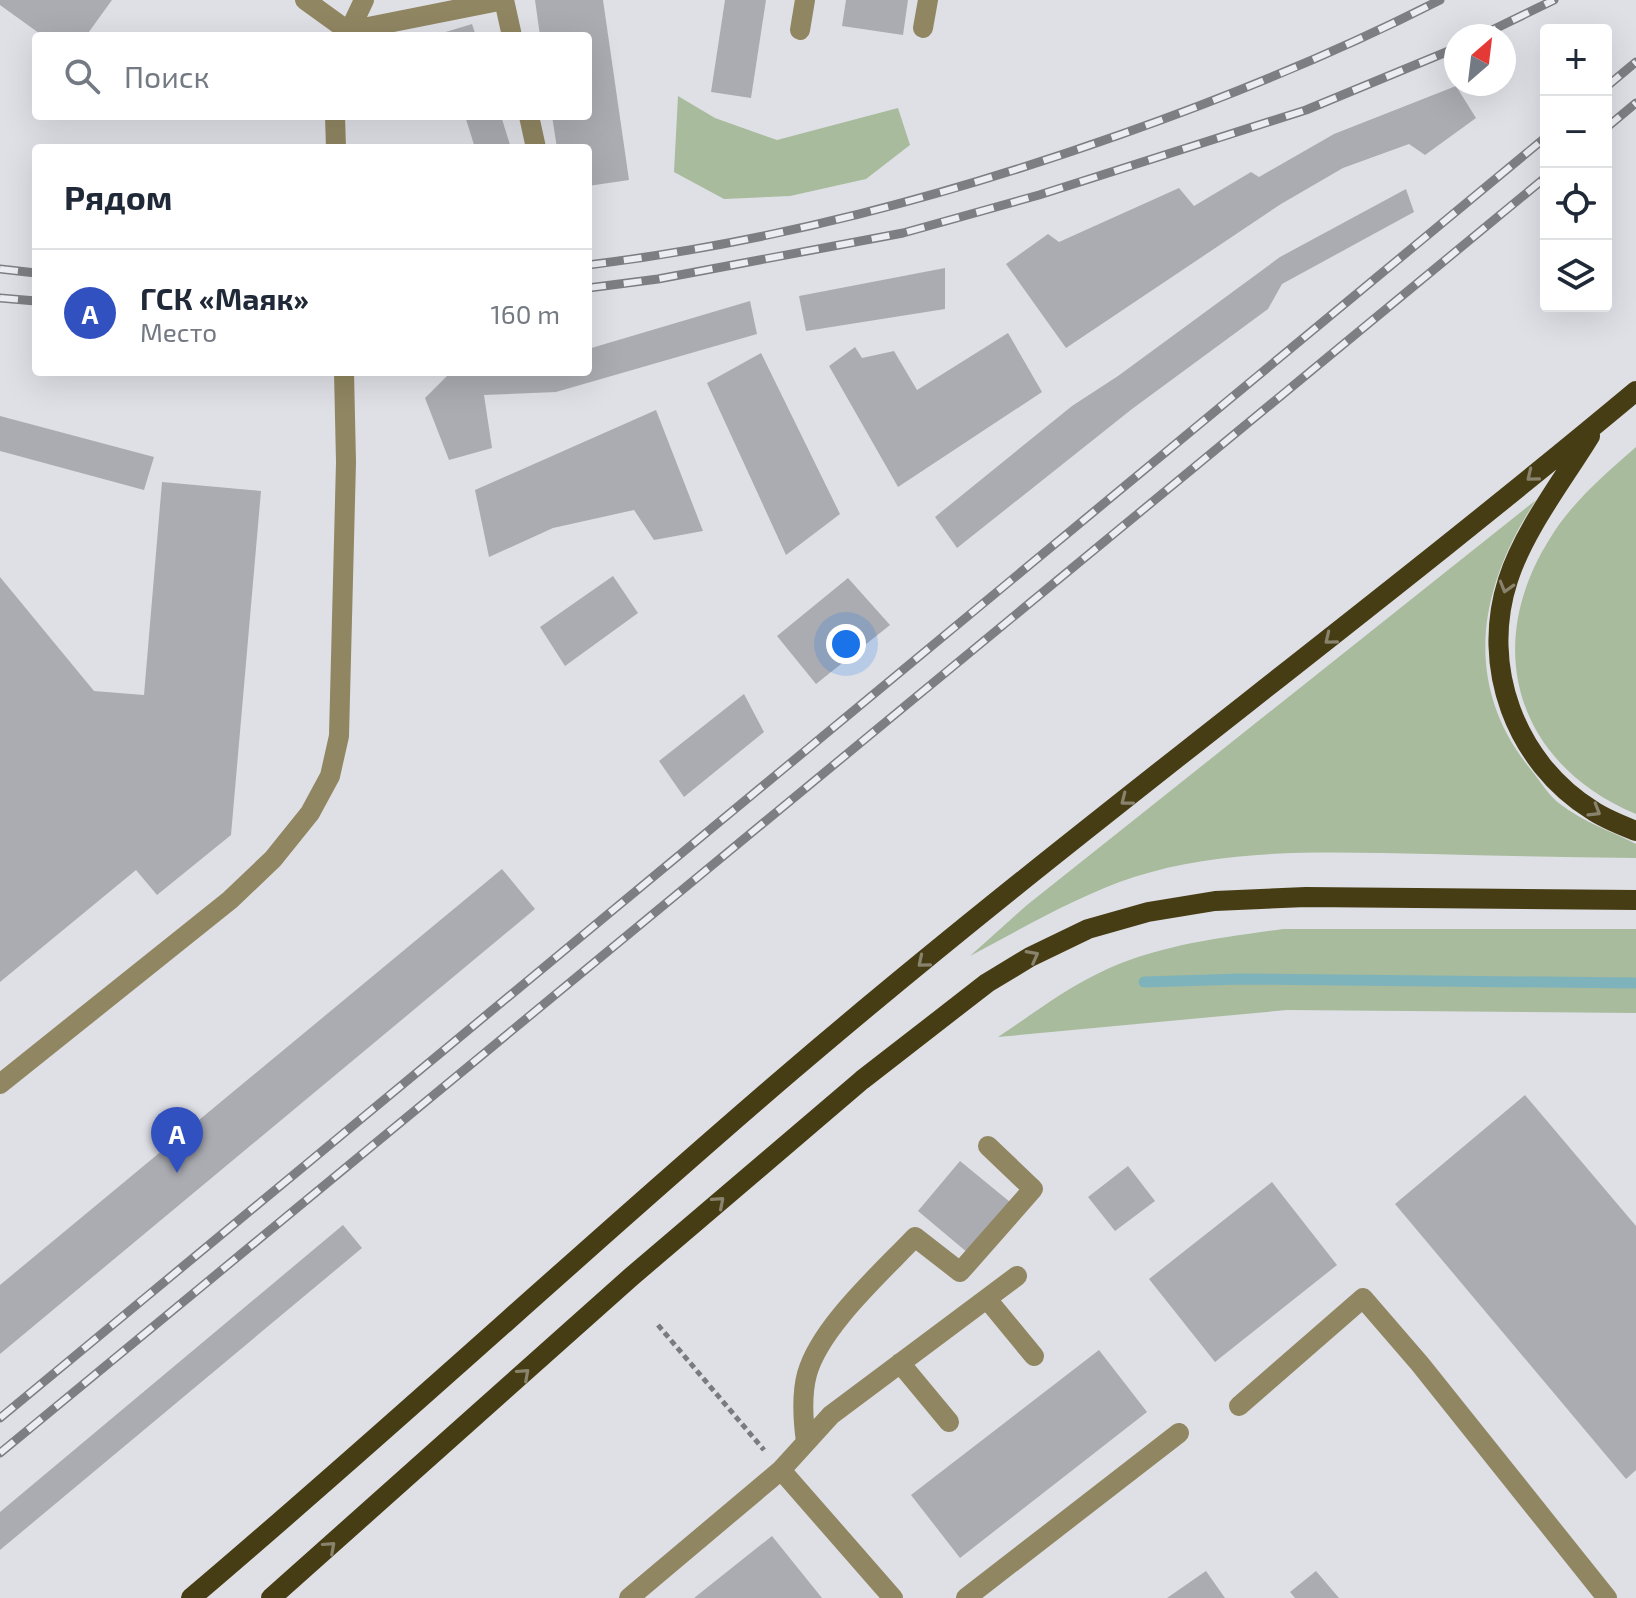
<!DOCTYPE html>
<html lang="ru">
<head>
<meta charset="utf-8">
<style>
  :root { --surface:#fff; --page:#f2f2f3; --text:#1f2937; --muted:#747a83; --line:#e0e1e3; --accent:#3251c1 }
  body { margin:0; font-family:"Exo 2",sans-serif; background:var(--page); color:var(--text) }
  .controls { position:absolute; right:24px; top:24px; display:grid; overflow:hidden; border-radius:8px; box-shadow:0 8px 32px #0002 }
  .controls button { width:72px; height:72px; display:grid; place-items:center; padding:0; border:0; border-bottom:2px solid var(--line); background:var(--surface); color:var(--text); font:40px sans-serif }
  .compass { position:absolute; left:1444px; top:24px; width:72px; height:72px; border-radius:50%; background:var(--surface); box-shadow:0 8px 32px #0002; rotate:28deg }
  .you { position:absolute; left:846px; top:644px; width:28px; height:28px; margin:-20px; border:6px solid #fff; border-radius:50%; background:#1a73e8; box-shadow:0 0 0 12px #1a73e833 }
  .badge { display:grid; place-items:center; width:52px; height:52px; border-radius:50%; background:var(--accent); color:#fff; font-size:26px; font-weight:700 }
  .pin { position:absolute; translate:-50% -66px; filter:drop-shadow(0 2px 4px #0008) }
  .pin::after { content:''; position:absolute; top:42px; width:28px; height:24px; background:inherit; clip-path:polygon(0 0,100% 0,50% 100%) }
  .list { margin:0; padding:0; list-style:none }
  h2 { display:flex; justify-content:space-between; align-items:center; height:104px; margin:0; padding:0 32px; font-size:34px }
  h2 small { font-size:26px; font-weight:400; color:var(--muted) }
  .list li { display:grid; grid-template-columns:52px 1fr auto; gap:24px; align-items:center; box-sizing:border-box; height:128px; padding:0 32px; border-top:2px solid var(--line) }
  .list b { display:block; font-size:30px; white-space:nowrap }
  .list p { margin:0; font-size:26px; white-space:nowrap; color:var(--muted) }
  .list em { font-size:26px; font-style:normal; color:var(--muted) }
  .icon { flex:none; width:44px; height:44px; fill:none; stroke:currentColor; stroke-width:2; stroke-linecap:round; stroke-linejoin:round }
  .map { position:relative; flex:none; width:1636px; height:1598px; overflow:hidden }
  .search { position:absolute; background:var(--surface); box-shadow:0 8px 32px #0002; left:32px; top:32px; width:560px; height:88px; display:flex; align-items:center; gap:20px; box-sizing:border-box; padding:0 28px; border-radius:8px; color:var(--muted); font-size:30px }
  .panel { position:absolute; background:var(--surface); box-shadow:0 8px 32px #0002; left:32px; top:144px; width:560px; height:232px; border-radius:8px }
  .map>svg:first-child { display:block }
  .green { fill:#a8bb9c }
  .lines { fill:none; stroke-linecap:round; stroke-linejoin:round }
  .stream { stroke:#7fb3bb; stroke-width:11 }
  .building { fill:#abacb2 }
  .path { stroke:#7a7b7f; stroke-width:5; stroke-dasharray:6 4; stroke-linecap:butt }
  .minor { stroke:#908662; stroke-width:20 }
  .major { stroke:#473d14; stroke-width:20 }
  .rail-casing { stroke:#7d7e82; stroke-width:9 }
  .rail { stroke:#ecedf3; stroke-width:6; stroke-dasharray:18; stroke-linecap:butt }
  .oneway { stroke:#89836d }
</style>
</head>
<body>
<div class="map">
<svg width="1636" height="1598" viewBox="0 0 1636 1598">
  <rect width="100%" height="100%" fill="#dfe0e6"/>
  <path class="green" d="M678 96 715 118 777 140 898 108 910 145 866 179 790 196 724 199 674 172Z
    M1636 447V814C1518 765 1481 649 1549 540 1570 504 1605 474 1636 447Z
    M1536 500C1478 588 1461 685 1532 771 1541 782 1549 796 1560 804 1583 822 1611 831 1636 844V858C1567 857 1498 856 1430 854 1332 852 1228 847 1134 877 1077 896 1023 928 970 956L1027 905Z
    M1283 929H1636V1013L1287 1010 998 1037C1030 1016 1062 991 1097 974 1155 945 1219 938 1283 929Z"/>
  <g class="lines">
    <path class="stream" d="M1144 982 1241 979 1636 983"/>
  </g>
  <path class="building" d="M0 0H112L86 36H43L0 5Z
    M535 0H603L629 180 588 186V148H557L552 116H588V36H540Z
    M725 0H766L751 98 711 92Z
    M846 0H908L903 35 842 26Z
    M472 24 476 36H440L439 34Z
    M1456 86 1476 118 1425 155 1409 144 1343 168 1281 204 1066 348 1006 264 1048 234 1059 242 1179 188 1194 206 1251 172 1259 177 1334 134Z
    M465 116H501L511 148H475Z
    M1406 189 1414 212 1282 284 1268 309 1132 409 957 548 935 517 1072 406 1118 376 1280 257Z
    M945 268V309L806 331 799 296Z
    M750 301 757 334 556 392 484 395 492 448 449 460 425 398 451 372H588V349Z
    M1008 333 1042 392 898 487 829 366 855 347 862 358 894 351 917 390Z
    M761 353 840 514 786 555 707 383Z
    M656 410 703 531 654 540 634 510 553 528 489 557 475 490Z
    M0 416 154 457 144 490 0 451Z
    M162 482 261 491 231 835 157 895 136 870 0 982V577L94 691 144 695Z
    M613 576 638 613 565 666 540 627Z
    M848 578 890 625 816 684 777 636Z
    M744 694 764 732 684 797 659 761Z
    M502 869 535 909 0 1354V1285Z
    M1525 1095 1636 1226V1470L1626 1479 1395 1204Z
    M960 1161 1010 1202 968 1253 918 1211Z
    M1128 1166 1155 1201 1115 1231 1088 1197Z
    M1272 1182 1337 1265 1215 1362 1149 1279Z
    M343 1225 362 1248 0 1550V1512Z
    M1099 1350 1147 1412 960 1558 911 1495Z
    M772 1536 822 1598H694Z
    M1206 1571 1225 1598H1167Z
    M1316 1571 1339 1598H1295L1290 1592Z"/>
  <g class="lines">
    <path class="path" d="M658 1325 764 1450"/>
    <path class="minor" d="M305 0 348 31 504 0 512 36
      M923 28 928 0
      M800 30 805 0
      M347 36 364 0
      M335 116 336 148
      M529 116 536 148
      M0 1084 230 900 273 859 310 813 330 776 339 736 346 462 344 372
      M987 1299 1034 1356
      M900 1363 949 1422
      M1239 1406 1363 1298 1420 1364 1607 1598
      M806 1442C803 1420 801 1396 807 1374 820 1327 881 1273 915 1237L960 1272 1033 1189 988 1146
      M781 1470 831 1415 1017 1276
      M629 1598 781 1470 893 1598
      M966 1598 1179 1433"/>
    <path class="major" d="M1590 436C1563 480 1524 530 1508 580 1480 666 1515 762 1592 810 1605 819 1621 825 1636 831
      M191 1598C393 1427 587 1246 788 1074 1064 838 1358 623 1636 391
      M271 1598 631 1277 862 1080 987 983 1030 957 1088 929 1148 912 1215 901 1306 897 1636 900"/>
    <g class="rail-casing">
      <path id="rail" d="M1480 36 1554 0
        M1606 87 1636 62
        M1606 128 1636 103
        M588 265C774 242 946 196 1122 134 1230 96 1338 52 1440 0
        M0 269 36 273
        M588 288 658 279 903 233 1039 195 1306 110 1456 48
        M0 298 36 301
        M0 1418 1546 137
        M0 1453 1546 177"/>
    </g>
    <use href="#rail" class="rail"/>
  </g>
  <defs><path id="oneway-chevron" d="M-2-3.5L2.5 0L-2 3.5" fill="none" stroke-width="1.6" stroke-linecap="round" stroke-linejoin="round" transform="scale(2)"/></defs>
  <g class="oneway">
    <use href="#oneway-chevron" transform="translate(1532 476) rotate(141)"/>
    <use href="#oneway-chevron" transform="translate(1506 587) rotate(106)"/>
    <use href="#oneway-chevron" transform="translate(1330 639) rotate(141)"/>
    <use href="#oneway-chevron" transform="translate(1126 800) rotate(142)"/>
    <use href="#oneway-chevron" transform="translate(1595 811) rotate(31)"/>
    <use href="#oneway-chevron" transform="translate(1033 956) rotate(-28)"/>
    <use href="#oneway-chevron" transform="translate(923 962) rotate(140)"/>
    <use href="#oneway-chevron" transform="translate(719 1202) rotate(-41)"/>
    <use href="#oneway-chevron" transform="translate(524 1374) rotate(-42)"/>
    <use href="#oneway-chevron" transform="translate(330 1547) rotate(-42)"/>
  </g>
</svg>
<div class="controls">
<button>+</button>
<button>−</button>
<button><svg class="icon" aria-label="locate" viewBox="0 0 24 24"><circle cx="12" cy="12" r="6"/><path d="M12 2v4M12 18v4M2 12h4M18 12h4"/></svg></button>
<button><svg class="icon" aria-label="layers" viewBox="0 0 24 24"><path d="M12 4l9 5-9 5-9-5zM3 14l9 5 9-5"/></svg></button>
</div>
<svg class="compass" viewBox="-18 -18 36 36"><path d="M0-13l5 13h-10z" fill="#e53935"/><path d="M0 13l5-13h-10z" fill="#747a83"/></svg>
<div class="you"></div>
<div class="pin badge" style="left:177px;top:1173px">A</div>
<div class="search"><svg class="icon" aria-label="search" viewBox="0 0 24 24"><circle cx="10" cy="10" r="6"/><path d="M15 15l6 6"/></svg>Поиск</div>
<section class="panel">
<h2>Рядом<small></small></h2>
<ul class="list">
<li><span class="badge">A</span><div><b>ГСК «Маяк»</b><p>Место</p></div><em>160 m</em></li>
</ul>
</section>
</div>
</body>
</html>
